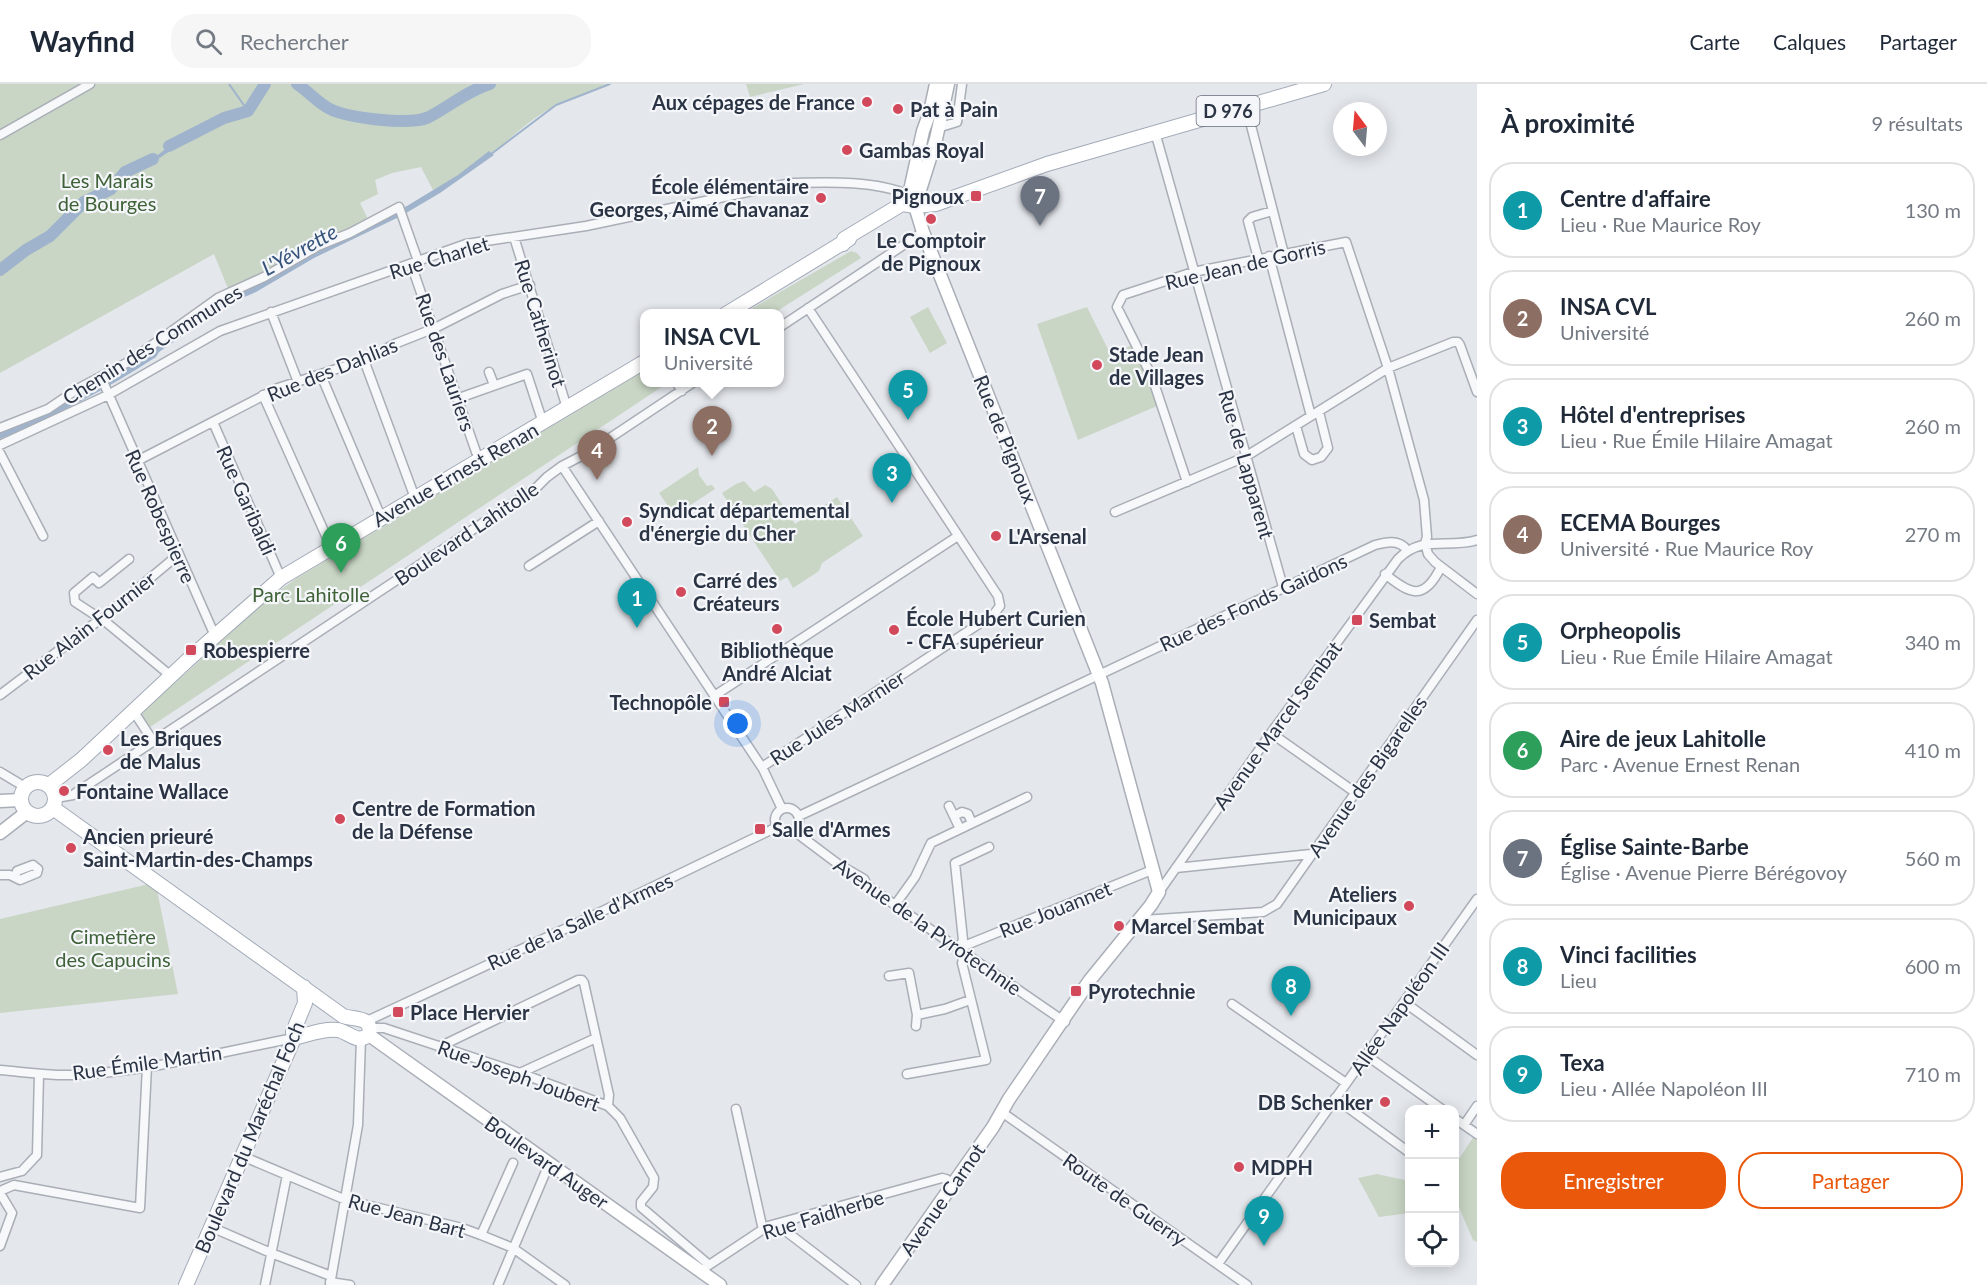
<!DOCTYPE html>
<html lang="fr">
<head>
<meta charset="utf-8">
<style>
  :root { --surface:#fff; --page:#f6f6f7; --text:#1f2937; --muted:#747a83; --line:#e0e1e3; --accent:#ea580c }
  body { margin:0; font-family:Lato,sans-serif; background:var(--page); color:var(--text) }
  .controls { position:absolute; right:18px; bottom:18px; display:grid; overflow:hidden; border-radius:12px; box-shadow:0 3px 15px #0003 }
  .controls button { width:54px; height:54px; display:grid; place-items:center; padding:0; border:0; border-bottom:2px solid var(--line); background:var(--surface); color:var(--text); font:30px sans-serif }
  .compass { position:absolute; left:1333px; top:18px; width:54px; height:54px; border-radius:50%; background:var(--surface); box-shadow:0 3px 15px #0003; rotate:344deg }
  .you { position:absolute; left:738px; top:640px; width:21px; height:21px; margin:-15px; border:4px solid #fff; border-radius:50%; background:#1a73e8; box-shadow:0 0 0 9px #1a73e833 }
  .badge { display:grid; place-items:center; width:39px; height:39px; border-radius:50%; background:var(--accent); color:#fff; font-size:20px; font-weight:700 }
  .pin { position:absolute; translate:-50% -50px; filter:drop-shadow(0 2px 3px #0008) }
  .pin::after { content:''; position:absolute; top:32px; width:21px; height:18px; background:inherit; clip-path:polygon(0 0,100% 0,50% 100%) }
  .popup { position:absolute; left:640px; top:225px; width:144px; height:78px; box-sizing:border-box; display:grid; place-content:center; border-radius:12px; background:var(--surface); filter:drop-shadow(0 2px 4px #0005); font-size:20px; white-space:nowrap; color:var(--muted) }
  .popup b { font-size:22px; color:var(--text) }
  .popup::after { content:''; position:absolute; left:50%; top:100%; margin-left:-12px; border:12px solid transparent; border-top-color:var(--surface) }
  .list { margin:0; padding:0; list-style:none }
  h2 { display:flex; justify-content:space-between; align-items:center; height:78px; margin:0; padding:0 24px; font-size:26px }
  h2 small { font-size:20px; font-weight:400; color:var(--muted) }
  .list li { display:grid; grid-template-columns:39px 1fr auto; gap:18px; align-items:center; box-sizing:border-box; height:96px; margin:0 12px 12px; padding:0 12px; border:2px solid var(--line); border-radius:24px }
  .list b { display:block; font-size:22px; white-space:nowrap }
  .list p { margin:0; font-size:20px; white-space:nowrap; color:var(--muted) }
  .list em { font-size:20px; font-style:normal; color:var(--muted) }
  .actions { display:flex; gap:12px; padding:18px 24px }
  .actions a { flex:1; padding:14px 0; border:2px solid var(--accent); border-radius:24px; text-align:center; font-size:21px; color:var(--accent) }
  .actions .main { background:var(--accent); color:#fff }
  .icon { flex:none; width:33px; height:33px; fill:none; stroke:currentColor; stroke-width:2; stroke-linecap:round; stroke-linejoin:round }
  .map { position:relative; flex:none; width:1477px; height:1201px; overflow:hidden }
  header { display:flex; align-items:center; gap:36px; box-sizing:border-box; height:84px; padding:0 30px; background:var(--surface); border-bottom:2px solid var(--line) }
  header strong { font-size:28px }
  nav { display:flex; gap:33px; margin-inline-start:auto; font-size:21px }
  .search { width:420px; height:54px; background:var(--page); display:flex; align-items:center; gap:15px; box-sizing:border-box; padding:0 21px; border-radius:24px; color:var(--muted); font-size:22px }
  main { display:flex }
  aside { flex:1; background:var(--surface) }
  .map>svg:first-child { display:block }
  .green { fill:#c9d6c5 }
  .water { fill:#9fb4cc }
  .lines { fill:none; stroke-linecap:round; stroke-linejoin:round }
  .stream { stroke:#9fb4cc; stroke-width:2 }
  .river { stroke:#9fb4cc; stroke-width:12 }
  .street-casing { stroke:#a9aeb7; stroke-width:11 }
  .secondary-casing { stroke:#a9aeb7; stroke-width:15 }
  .primary-casing { stroke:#a3abb8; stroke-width:16 }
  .street { stroke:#f7f8fa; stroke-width:8 }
  .secondary { stroke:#fff; stroke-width:12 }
  .primary { stroke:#fff; stroke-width:14 }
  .poi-dot { fill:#d1495b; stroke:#f4f6f9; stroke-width:2 }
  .labels { text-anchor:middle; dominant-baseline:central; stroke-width:4.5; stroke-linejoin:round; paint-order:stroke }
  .shield { fill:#f4f6f9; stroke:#676e7b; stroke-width:1.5 }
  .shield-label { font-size:18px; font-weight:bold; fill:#2b3445 }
  .poi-label { font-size:20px; font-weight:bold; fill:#2b3445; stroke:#f4f6f9; text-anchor:start }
  .park-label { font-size:20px; fill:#3f6138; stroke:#f4f6f9 }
  .street-label { font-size:20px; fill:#2b3445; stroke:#f4f6f9 }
  .water-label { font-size:21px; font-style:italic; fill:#34527a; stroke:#f4f6f9 }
</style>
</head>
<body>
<header>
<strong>Wayfind</strong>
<div class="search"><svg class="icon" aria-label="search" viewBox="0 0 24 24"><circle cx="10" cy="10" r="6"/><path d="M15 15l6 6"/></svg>Rechercher</div>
<nav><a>Carte</a><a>Calques</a><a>Partager</a></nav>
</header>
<main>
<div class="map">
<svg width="1477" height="1201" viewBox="0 0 1477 1201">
  <rect width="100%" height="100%" fill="#e4e7ec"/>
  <path class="green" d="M0 0H610C590 10 566 15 546 27 510 48 474 95 433 106L421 83 392 89 375 96 378 110 360 119 372 143 231 212 214 170 0 289Z
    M746 0H804L750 13Z
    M851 167 857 169 861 174 774 229H744Z
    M928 223 947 259 930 269 910 233Z
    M1087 223 1111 271 1132 261 1147 291 1145 295 1149 298 1157 322 1078 356 1037 240Z
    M644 287V298L666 300 147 645 143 637 142 630 146 625 268 515 297 494Z
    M698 383 699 391 707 402 712 401 715 405 675 431H669L661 427 668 422 659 409Z
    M744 397 754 408 765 401 772 405 795 440 837 413 863 452 822 479 819 487 793 504 787 493 780 497 722 409 736 400Z
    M149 800 157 806 178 910 0 929V835Z
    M1476 1049 1477 1050V1158L1473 1156 1458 1121H1455V1081Z
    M1377 1090 1409 1097V1129L1379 1133 1358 1094Z"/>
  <path class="water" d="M247 25 250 29 229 36 173 65 149 81 131 87 116 107 86 122 55 153 16 177 0 189V186L25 166 53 150 81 120 110 107 127 85 147 79 171 61Z
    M489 67 494 71 440 109 401 132 314 174 256 208 226 221 159 268 156 273C107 305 54 333 0 355V347L114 291 144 272 219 218 402 125 458 91Z"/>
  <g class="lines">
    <path class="stream" d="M229 0 248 27
      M490 71 556 21 610 0"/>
    <path class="river" d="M297 0C308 7 318 19 330 25 349 34 410 42 429 33 450 22 467 7 490 0
      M169 62 224 34 248 27 265 0
      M0 186 26 166 50 152 84 118 111 105 125 88 153 75"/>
    <g class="street-casing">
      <path id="street" d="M1246 22 1284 170
        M939 41 944 42 957 38 962 0
        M1155 48 1283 503
        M0 51 90 0
        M514 153 567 324
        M1269 172 1311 332
        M1258 174 1248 137 1252 133 1272 127
        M411 180 476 368 481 376
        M271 228 298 298
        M780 243 923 148
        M364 276 415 414
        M489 288 494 301
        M321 291 381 433
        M101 293 215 552
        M676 298 682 307
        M263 311 331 463
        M459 314 527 290 543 339
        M213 338 281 494
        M1296 342 1304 370 1312 376 1321 373 1328 364 1319 328
        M0 344 48 325 79 304 130 277 218 214 264 193 318 162 350 149 399 123 418 177
        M0 361 108 311 220 247 466 160 586 142 791 99C827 98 875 96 909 111
        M0 369 43 452
        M137 377 278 304 364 276 397 259 435 244 502 210 530 201
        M562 382 763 685 782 725
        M1187 398 1152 293 1117 223 1123 211 1193 188 1346 158 1388 284 1424 416 1427 453 1425 459 1428 470 1435 478 1477 510
        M1115 428 1245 373 1388 284 1453 258H1458L1460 261 1477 308
        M129 475 99 499 93 493 74 509 75 518 107 539 171 592
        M529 482 599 437
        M1385 490C1411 511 1424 517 1441 483
        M0 611 107 530 178 471
        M714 612 958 452
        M134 628 153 657
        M1271 649 1356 709
        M762 683 994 530 1000 522 998 512 808 224
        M0 688 25 703
        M56 714 73 711 77 708 537 403 547 393 562 382 589 368 694 298
        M949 722 960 745
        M775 736a12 12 0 1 1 24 0a12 12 0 1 1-24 0Z
        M799 732 1375 461C1386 458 1399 455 1407 466
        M954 732 962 728 968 730 972 739
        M794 747 838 780 864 795 867 801 895 821 1065 938
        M1176 784 1311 770
        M0 791H10L20 796 37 789 38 785 33 781 17 787 15 793
        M1159 808 1271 649 1398 475C1423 450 1447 465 1477 456
        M895 821 915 793 931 759 1027 713
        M1138 834 1143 836 1263 828 1277 820 1477 536
        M959 864 1152 786
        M959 864 963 856 955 779 989 763
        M889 892 909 889 917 931
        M1404 918 1477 971
        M1232 920 1346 999
        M367 937 584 836 777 743
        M916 942 917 931 945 925 970 916
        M370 944H384L520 989 608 1022 620 1034 654 1094 653 1103 641 1118V1123L708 1180
        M439 963 578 896H582L584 899 609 1011 608 1022
        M1366 971 1443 1026
        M0 986C24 988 48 992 73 991 147 988 221 968 294 954
        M520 989 596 954
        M907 990 986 976 962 879 965 868
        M1335 1014 1410 1069
        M736 1025 763 1146
        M1003 1029 1247 1201
        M1454 1034 1477 1050
        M1464 1041 1477 1022
        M242 1072 346 1116 462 1144 481 1151 513 1164 565 1201
        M0 1093 22 1087 37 1071 39 990
        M0 1107 14 1101 140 1124 147 982
        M0 1109 12 1129 0 1162
        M781 1139 783 1145 856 1201
        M211 1143 271 1169 331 1192
        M481 1151 513 1079
        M1218 1180 1477 815
        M706 1183 768 1142 942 1094 946 1095 954 1100
        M330 1198 350 1201
        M265 1201 287 1091
        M330 1201 358 1041 361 955
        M498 1201 549 1080"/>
    </g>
    <g class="secondary-casing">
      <path id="secondary" d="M904 117 909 111 923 47 930 28 936 0
        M915 122 936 55 948 0
        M0 717 21 716
        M0 749 27 728
        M369 951 720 1201
        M882 1201 993 1043 1009 1015 1090 896 1151 821 1159 808 1102 599 923 148 915 122 909 111"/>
    </g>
    <g class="primary-casing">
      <path id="primary" d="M843 160 844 155 902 120 915 122 936 120 1047 80 1324 0
        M726 230 849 155
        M21 715a17 17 0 1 1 34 0a17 17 0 1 1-34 0Z
        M49 701 81 676 190 574 281 494 644 278
        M53 724 343 932C355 936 373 932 369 951 356 960 351 949 338 946 324 944 307 951 294 954
        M186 1201 294 954 293 948 305 919 304 903"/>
    </g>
    <use href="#street" class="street"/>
    <use href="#secondary" class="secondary"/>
    <use href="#primary" class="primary"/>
  </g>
  <g class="poi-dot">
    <circle cx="867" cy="18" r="6"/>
    <circle cx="898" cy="25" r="6"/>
    <circle cx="847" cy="66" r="6"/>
    <rect x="970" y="106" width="12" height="12" rx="3"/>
    <circle cx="821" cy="114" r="6"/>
    <circle cx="931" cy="135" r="6"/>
    <circle cx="1097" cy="281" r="6"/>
    <circle cx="627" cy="438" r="6"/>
    <circle cx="996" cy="452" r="6"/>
    <circle cx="681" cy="508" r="6"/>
    <rect x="1351" y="530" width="12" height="12" rx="3"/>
    <circle cx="777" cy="545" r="6"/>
    <circle cx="894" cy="546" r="6"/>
    <rect x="185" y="560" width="12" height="12" rx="3"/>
    <rect x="718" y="612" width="12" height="12" rx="3"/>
    <circle cx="108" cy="666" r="6"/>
    <circle cx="64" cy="707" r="6"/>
    <circle cx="340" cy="735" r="6"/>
    <rect x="754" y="739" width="12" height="12" rx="3"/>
    <circle cx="71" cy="764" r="6"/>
    <circle cx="1409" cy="822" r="6"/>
    <circle cx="1119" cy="842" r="6"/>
    <rect x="1070" y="901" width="12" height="12" rx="3"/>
    <rect x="392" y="922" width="12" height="12" rx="3"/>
    <circle cx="1385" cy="1018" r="6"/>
    <circle cx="1239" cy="1083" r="6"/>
  </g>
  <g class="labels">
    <rect class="shield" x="1196.5" y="12" width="63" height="30" rx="4.5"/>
    <g class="shield-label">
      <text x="1228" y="27">D 976</text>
    </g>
    <g class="poi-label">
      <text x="855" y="18" text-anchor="end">Aux cépages de France</text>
      <text x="910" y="25">Pat à Pain</text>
      <text x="859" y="66">Gambas Royal</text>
      <text x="809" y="102" text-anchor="end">École élémentaire<tspan x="809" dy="23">Georges, Aimé Chavanaz</tspan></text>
      <text x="964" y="112" text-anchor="end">Pignoux</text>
      <text x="931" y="156" text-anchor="middle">Le Comptoir<tspan x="931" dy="23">de Pignoux</tspan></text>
      <text x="1109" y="270">Stade Jean<tspan x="1109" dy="23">de Villages</tspan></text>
      <text x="639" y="426">Syndicat départemental<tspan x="639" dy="23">d'énergie du Cher</tspan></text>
      <text x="1008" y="452">L'Arsenal</text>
      <text x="693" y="496">Carré des<tspan x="693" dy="23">Créateurs</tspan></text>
      <text x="906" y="534">École Hubert Curien<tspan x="906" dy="23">- CFA supérieur</tspan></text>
      <text x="1369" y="536">Sembat</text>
      <text x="203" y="566">Robespierre</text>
      <text x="777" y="566" text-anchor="middle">Bibliothèque<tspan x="777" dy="23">André Alciat</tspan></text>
      <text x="712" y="618" text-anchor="end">Technopôle</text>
      <text x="120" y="654">Les Briques<tspan x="120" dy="23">de Malus</tspan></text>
      <text x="76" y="707">Fontaine Wallace</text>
      <text x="352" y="724">Centre de Formation<tspan x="352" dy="23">de la Défense</tspan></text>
      <text x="772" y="745">Salle d'Armes</text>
      <text x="83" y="752">Ancien prieuré<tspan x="83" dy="23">Saint-Martin-des-Champs</tspan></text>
      <text x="1397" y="810" text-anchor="end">Ateliers<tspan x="1397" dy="23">Municipaux</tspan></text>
      <text x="1131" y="842">Marcel Sembat</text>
      <text x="1088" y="907">Pyrotechnie</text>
      <text x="410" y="928">Place Hervier</text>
      <text x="1373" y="1018" text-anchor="end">DB Schenker</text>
      <text x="1251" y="1083">MDPH</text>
    </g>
    <g class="park-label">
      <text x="107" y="96">Les Marais<tspan x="107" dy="23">de Bourges</tspan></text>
      <text x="311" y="510">Parc Lahitolle</text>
      <text x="113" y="852">Cimetière<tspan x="113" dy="23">des Capucins</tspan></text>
    </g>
    <g class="street-label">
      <text transform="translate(439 173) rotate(-17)">Rue Charlet</text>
      <text transform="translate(1245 180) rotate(-13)">Rue Jean de Gorris</text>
      <text transform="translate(541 239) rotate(73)">Rue Catherinot</text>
      <text transform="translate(152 260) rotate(-32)">Chemin des Communes</text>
      <text transform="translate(446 278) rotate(71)">Rue des Lauriers</text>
      <text transform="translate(332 285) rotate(-22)">Rue des Dahlias</text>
      <text transform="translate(1006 355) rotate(68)">Rue de Pignoux</text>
      <text transform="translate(1247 380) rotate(74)">Rue de Lapparent</text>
      <text transform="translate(455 390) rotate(-30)">Avenue Ernest Renan</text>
      <text transform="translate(247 416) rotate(66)">Rue Garibaldi</text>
      <text transform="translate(161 432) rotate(66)">Rue Robespierre</text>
      <text transform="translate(466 449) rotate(-34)">Boulevard Lahitolle</text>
      <text transform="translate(1253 518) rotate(-25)">Rue des Fonds Gaidons</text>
      <text transform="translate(89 541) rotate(-38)">Rue Alain Fournier</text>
      <text transform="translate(837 633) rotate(-33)">Rue Jules Marnier</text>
      <text transform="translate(1277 641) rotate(-54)">Avenue Marcel Sembat</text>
      <text transform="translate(1367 692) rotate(-55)">Avenue des Bigarelles</text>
      <text transform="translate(1055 825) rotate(-22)">Rue Jouannet</text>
      <text transform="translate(580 837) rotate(-25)">Rue de la Salle d'Armes</text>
      <text transform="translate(928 842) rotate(35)">Avenue de la Pyrotechnie</text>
      <text transform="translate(1399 924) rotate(-55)">Allée Napoléon III</text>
      <text transform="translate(147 978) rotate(-8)">Rue Émile Martin</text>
      <text transform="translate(519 991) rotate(20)">Rue Joseph Joubert</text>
      <text transform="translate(249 1053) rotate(-67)">Boulevard du Maréchal Foch</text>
      <text transform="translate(547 1078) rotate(35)">Boulevard Auger</text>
      <text transform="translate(942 1115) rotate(-55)">Avenue Carnot</text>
      <text transform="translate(1125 1115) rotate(35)">Route de Guerry</text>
      <text transform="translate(823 1130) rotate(-17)">Rue Faidherbe</text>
      <text transform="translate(407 1131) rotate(15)">Rue Jean Bart</text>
    </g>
    <g class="water-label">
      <text transform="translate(299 165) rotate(-29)">L'Yévrette</text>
    </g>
  </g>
</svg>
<div class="controls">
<button>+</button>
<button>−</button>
<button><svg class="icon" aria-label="locate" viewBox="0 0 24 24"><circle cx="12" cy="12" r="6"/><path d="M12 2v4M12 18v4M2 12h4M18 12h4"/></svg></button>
</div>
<svg class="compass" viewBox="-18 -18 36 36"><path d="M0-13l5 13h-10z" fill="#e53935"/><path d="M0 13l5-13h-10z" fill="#747a83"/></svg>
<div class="you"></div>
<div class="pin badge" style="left:637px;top:544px;background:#0f9aa8">1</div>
<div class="pin badge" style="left:712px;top:372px;background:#8d6e63">2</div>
<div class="popup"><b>INSA CVL</b>Université</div>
<div class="pin badge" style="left:892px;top:419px;background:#0f9aa8">3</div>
<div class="pin badge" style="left:597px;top:396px;background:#8d6e63">4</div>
<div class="pin badge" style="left:908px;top:336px;background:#0f9aa8">5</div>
<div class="pin badge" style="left:341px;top:489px;background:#2e9e5b">6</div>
<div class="pin badge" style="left:1040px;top:142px;background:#6b7280">7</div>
<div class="pin badge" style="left:1291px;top:932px;background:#0f9aa8">8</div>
<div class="pin badge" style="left:1264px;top:1162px;background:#0f9aa8">9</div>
</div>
<aside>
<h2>À proximité<small>9 résultats</small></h2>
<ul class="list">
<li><span class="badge" style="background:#0f9aa8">1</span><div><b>Centre d'affaire</b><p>Lieu · Rue Maurice Roy</p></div><em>130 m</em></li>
<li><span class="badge" style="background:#8d6e63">2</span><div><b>INSA CVL</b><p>Université</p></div><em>260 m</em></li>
<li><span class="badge" style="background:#0f9aa8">3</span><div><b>Hôtel d'entreprises</b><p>Lieu · Rue Émile Hilaire Amagat</p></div><em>260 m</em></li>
<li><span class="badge" style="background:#8d6e63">4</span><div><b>ECEMA Bourges</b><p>Université · Rue Maurice Roy</p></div><em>270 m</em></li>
<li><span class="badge" style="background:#0f9aa8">5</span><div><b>Orpheopolis</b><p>Lieu · Rue Émile Hilaire Amagat</p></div><em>340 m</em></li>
<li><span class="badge" style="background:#2e9e5b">6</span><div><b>Aire de jeux Lahitolle</b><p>Parc · Avenue Ernest Renan</p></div><em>410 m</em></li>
<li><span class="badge" style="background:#6b7280">7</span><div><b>Église Sainte-Barbe</b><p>Église · Avenue Pierre Bérégovoy</p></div><em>560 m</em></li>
<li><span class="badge" style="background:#0f9aa8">8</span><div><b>Vinci facilities</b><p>Lieu</p></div><em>600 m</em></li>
<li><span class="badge" style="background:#0f9aa8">9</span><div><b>Texa</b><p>Lieu · Allée Napoléon III</p></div><em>710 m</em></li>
</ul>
<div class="actions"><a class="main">Enregistrer</a><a>Partager</a></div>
</aside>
</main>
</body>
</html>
